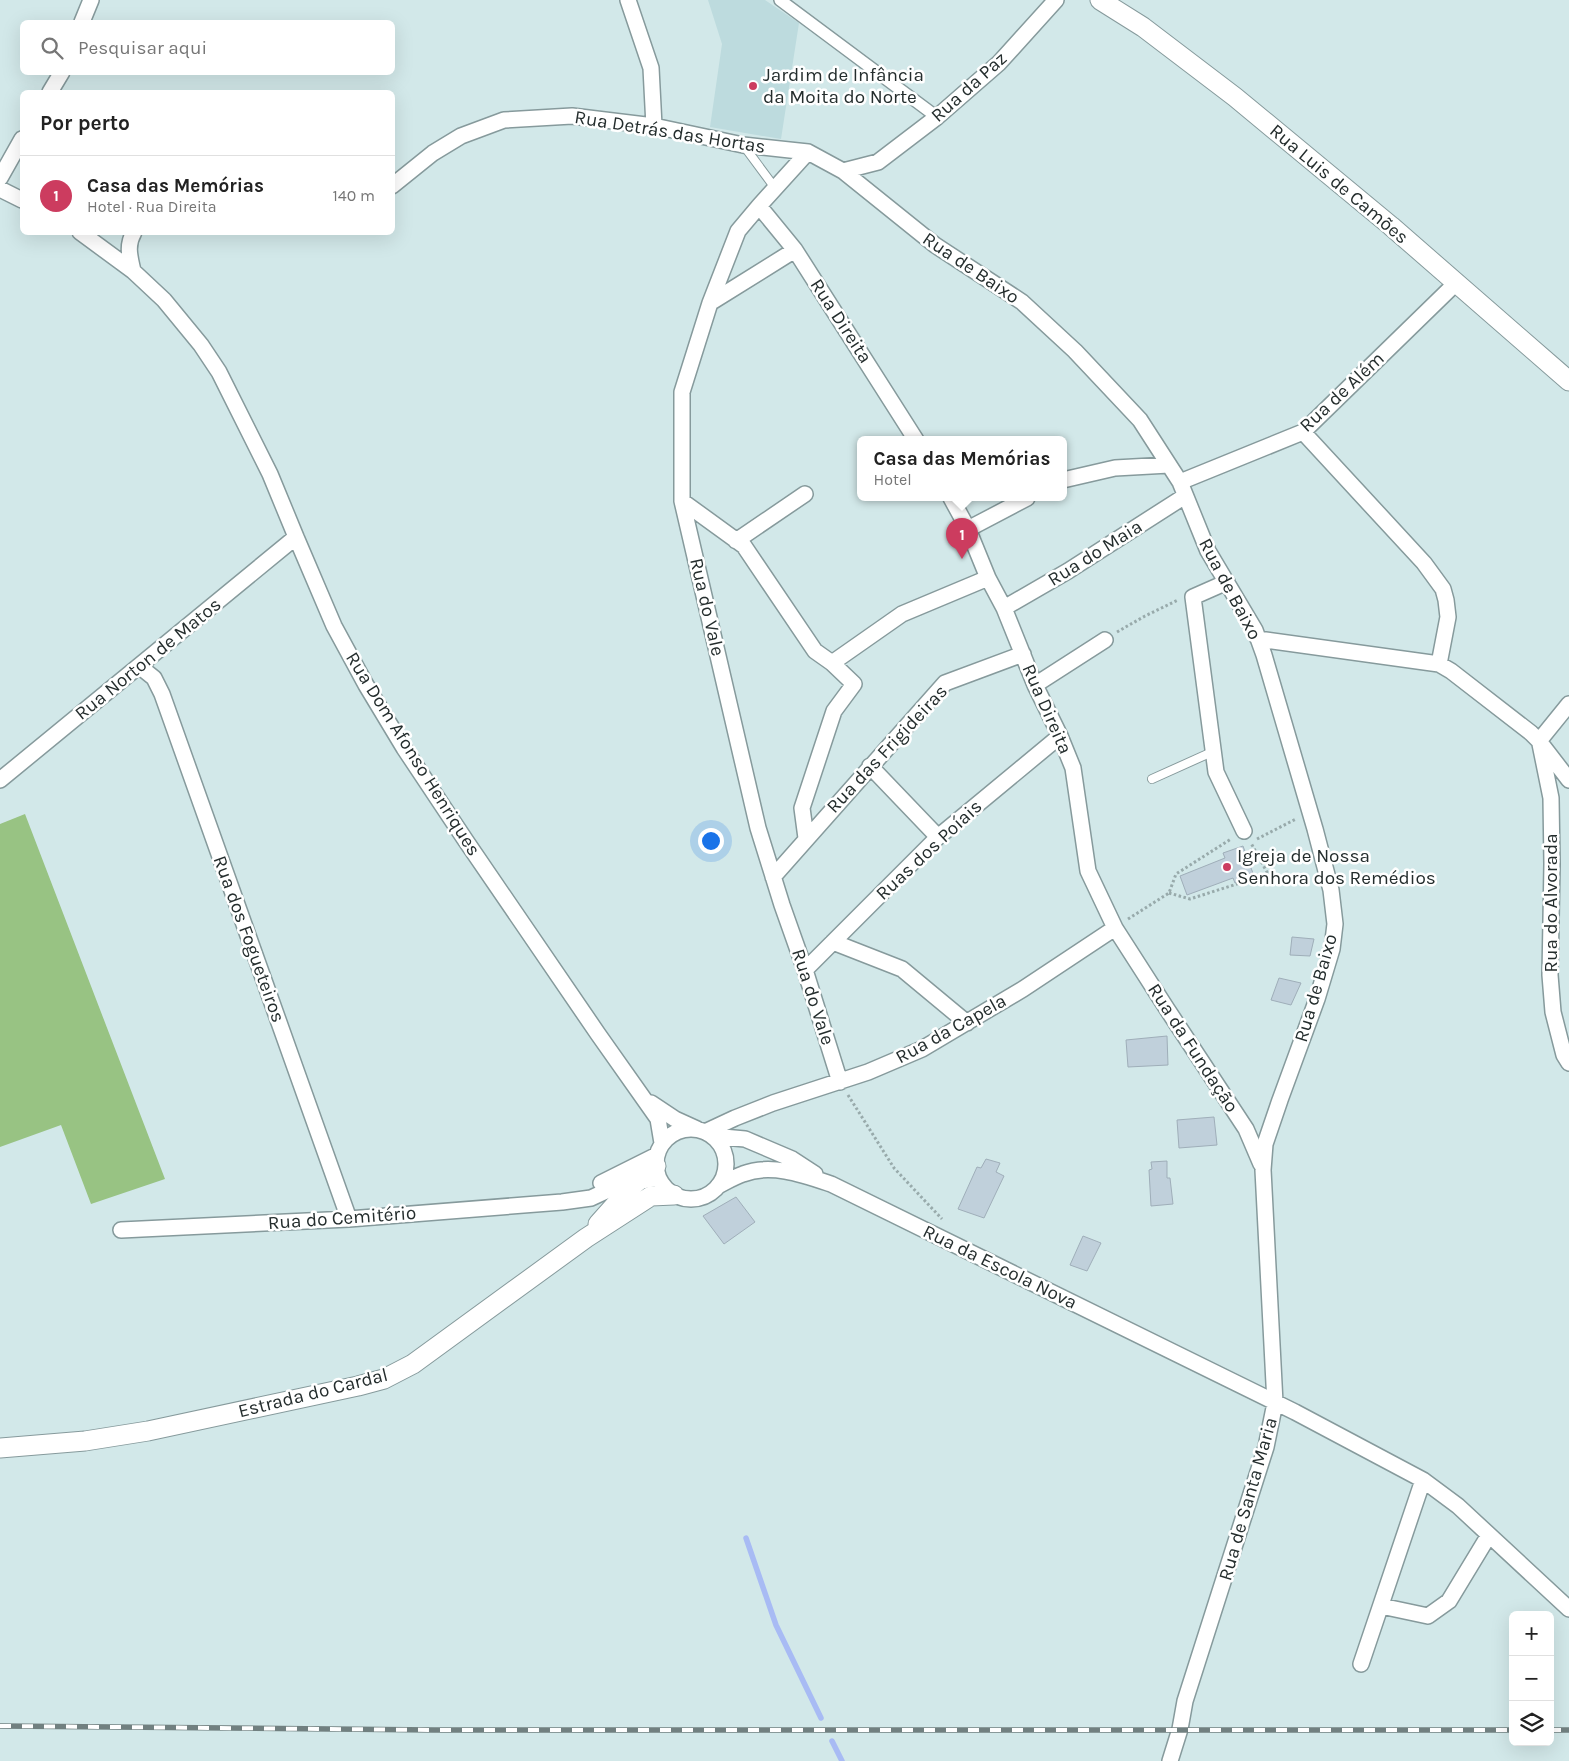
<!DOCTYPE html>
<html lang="pt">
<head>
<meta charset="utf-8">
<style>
  :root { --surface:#fff; --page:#f6f6f6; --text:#222; --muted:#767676; --line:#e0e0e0; --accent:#cc3c5f }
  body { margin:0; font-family:Karla,sans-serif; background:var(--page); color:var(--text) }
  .controls { position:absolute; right:15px; bottom:15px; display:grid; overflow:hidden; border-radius:8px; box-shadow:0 5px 20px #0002 }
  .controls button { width:45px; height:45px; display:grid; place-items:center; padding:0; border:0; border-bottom:1px solid var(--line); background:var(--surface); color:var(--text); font:25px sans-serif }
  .you { position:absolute; left:710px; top:840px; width:18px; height:18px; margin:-12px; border:4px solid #fff; border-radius:50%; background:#1a73e8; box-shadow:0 0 0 8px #1a73e833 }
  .badge { display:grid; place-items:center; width:32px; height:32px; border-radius:50%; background:var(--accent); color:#fff; font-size:16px; font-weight:700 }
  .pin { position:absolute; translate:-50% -41px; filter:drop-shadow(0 1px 2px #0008) }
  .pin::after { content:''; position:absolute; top:26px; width:18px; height:15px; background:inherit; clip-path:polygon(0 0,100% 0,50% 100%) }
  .popup { position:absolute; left:857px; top:436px; width:210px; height:65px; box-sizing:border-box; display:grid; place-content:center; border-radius:8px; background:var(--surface); filter:drop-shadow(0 1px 4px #0005); font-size:16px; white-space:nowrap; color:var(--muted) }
  .popup b { font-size:19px; color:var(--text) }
  .popup::after { content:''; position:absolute; left:50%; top:100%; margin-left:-10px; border:10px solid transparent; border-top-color:var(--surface) }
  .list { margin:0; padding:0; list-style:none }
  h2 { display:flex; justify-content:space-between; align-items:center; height:65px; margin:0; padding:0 20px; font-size:21px }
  h2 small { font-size:16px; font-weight:400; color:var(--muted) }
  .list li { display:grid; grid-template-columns:32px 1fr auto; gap:15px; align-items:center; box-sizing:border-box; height:80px; padding:0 20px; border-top:1px solid var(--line) }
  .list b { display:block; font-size:19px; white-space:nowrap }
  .list p { margin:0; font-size:16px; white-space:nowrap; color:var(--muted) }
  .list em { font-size:16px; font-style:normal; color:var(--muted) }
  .icon { flex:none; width:28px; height:28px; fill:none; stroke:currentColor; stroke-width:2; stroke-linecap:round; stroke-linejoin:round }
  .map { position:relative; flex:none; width:1569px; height:1761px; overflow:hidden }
  .search { position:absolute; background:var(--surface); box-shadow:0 5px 20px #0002; left:20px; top:20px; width:375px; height:55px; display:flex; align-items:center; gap:12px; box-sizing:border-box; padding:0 18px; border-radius:8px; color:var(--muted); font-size:19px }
  .panel { position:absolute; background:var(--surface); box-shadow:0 5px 20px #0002; left:20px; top:90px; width:375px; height:145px; border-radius:8px }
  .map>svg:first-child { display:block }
  .built { fill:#bddbde }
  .green { fill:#98c383 }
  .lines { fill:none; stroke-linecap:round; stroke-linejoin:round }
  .stream { stroke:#a8bbf4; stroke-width:5.5 }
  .building { fill:#c0d0db; stroke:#9faeb9 }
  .service-casing { stroke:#869a9c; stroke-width:10 }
  .pedestrian-casing { stroke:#869a9c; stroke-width:14 }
  .minor-casing { stroke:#869a9c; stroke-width:18 }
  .tertiary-casing { stroke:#869a9c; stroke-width:21 }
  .path { stroke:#98aaab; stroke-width:3; stroke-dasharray:2.5 2.5; stroke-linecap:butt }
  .service { stroke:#fff; stroke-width:8 }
  .pedestrian { stroke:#fff; stroke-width:11 }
  .minor { stroke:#fff; stroke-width:15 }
  .tertiary { stroke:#fff; stroke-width:19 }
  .rail-casing { stroke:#718080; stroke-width:5.5 }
  .rail { stroke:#fff; stroke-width:4; stroke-dasharray:11; stroke-linecap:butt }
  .poi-dot { fill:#cc3c5f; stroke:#fff; stroke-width:2 }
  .labels { text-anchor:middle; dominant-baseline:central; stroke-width:5; stroke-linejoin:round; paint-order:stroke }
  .poi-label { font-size:19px; fill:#242d2d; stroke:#fff; text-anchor:start }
  .street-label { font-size:19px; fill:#242d2d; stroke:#fff }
</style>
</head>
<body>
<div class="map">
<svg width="1569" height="1761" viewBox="0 0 1569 1761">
  <rect width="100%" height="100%" fill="#d2e8e9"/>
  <path class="built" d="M708 0H765L799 23 781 139 710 127 722 44Z"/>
  <path class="green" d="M25 814 165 1179 91 1204 61 1125 0 1147V824Z"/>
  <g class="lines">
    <path class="stream" d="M746 1538 776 1625 821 1718
      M832 1741 842 1761"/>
  </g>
  <path class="building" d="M1243 846 1254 876 1235 883 1233 878 1187 895 1180 876 1225 858 1223 853Z
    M1292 937 1314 939 1310 956 1290 955Z
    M1279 978 1301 983 1291 1005 1271 1000Z
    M1167 1036 1168 1065 1128 1067 1126 1040Z
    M1214 1117 1217 1145 1179 1148 1177 1120Z
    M986 1159 1000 1163 996 1172 1004 1176 984 1218 958 1209 977 1167 981 1168Z
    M1167 1161V1178H1170L1173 1204 1151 1206 1149 1170 1152 1169 1151 1162Z
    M736 1197 755 1222 724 1244 703 1216Z
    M1083 1236 1101 1243 1087 1271 1070 1265Z"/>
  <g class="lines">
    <g class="service-casing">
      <path id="service" d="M744 146 775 188
        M1152 779 1212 752"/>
    </g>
    <g class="pedestrian-casing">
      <path id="pedestrian" d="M780 0 937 117"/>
    </g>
    <g class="minor-casing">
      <path id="minor" d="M628 0 651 68 654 126
        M82 22 91 0
        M50 92 62 72
        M808 152 759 206 738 231 710 303 682 392V501L758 828 782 905 805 970 840 1082
        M843 171 878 162 937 117 999 63 1056 0
        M0 178 22 139
        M392 186 433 153 461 136 504 120 572 116 654 126 743 145 808 152 843 171 935 245 1022 302 1075 351 1140 420 1180 482 1208 551 1255 630 1264 655 1315 829 1331 890 1335 924 1332 949 1317 999 1280 1100 1265 1144 1263 1170 1275 1403 1266 1447 1185 1701 1180 1729 1170 1761
        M0 189 22 200
        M759 206 795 250 916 440
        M80 232 133 271 164 300 201 345 219 372 270 474 296 537 334 626 366 685 404 748 466 841 598 1034 658 1119 662 1143
        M133 271C130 257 126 246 134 232
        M710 303 795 250
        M1303 432 1424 563 1443 589 1446 600 1448 617 1439 664
        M1063 480 1115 468 1169 465
        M1180 482 1303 432 1456 283
        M951 498 968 529 988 578 1004 608 1035 685 1060 736 1073 768 1088 871 1115 928 1167 1009 1246 1129 1261 1164
        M682 501 744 546 815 651 832 663 902 614 988 578
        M968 529 1027 498
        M736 541 805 494
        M1227 582 1193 597 1216 772 1244 831
        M1004 608 1068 571 1185 496
        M1258 639 1439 664 1451 671 1531 733 1539 741 1569 780
        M139 666 154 678 162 694 349 1219
        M1035 685 1105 640
        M1539 741 1569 704
        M1540 744 1551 798 1552 864 1550 975 1553 1012 1564 1055 1569 1063
        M870 766 938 837
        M0 780 296 537
        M806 838 802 808 834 711 854 684 832 663
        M773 877 945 683 1023 654
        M833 942 902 969 967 1023
        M805 970 938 837 1060 736
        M651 1103 675 1119 697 1129
        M656 1164a35 35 0 1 1 70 0a35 35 0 1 1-70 0Z
        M705 1132 735 1118 773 1103 868 1072 922 1049 1023 989 1115 928
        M712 1136 745 1139 792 1159 815 1174
        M601 1183 657 1155
        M718 1186C726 1182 734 1177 743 1174 771 1163 804 1175 831 1184L1295 1412 1423 1480 1458 1506 1569 1609
        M121 1230 349 1219 562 1202 591 1198 619 1185 658 1178
        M1381 1606 1428 1616 1449 1601 1489 1535
        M1361 1664 1423 1480"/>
    </g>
    <g class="tertiary-casing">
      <path id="tertiary" d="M1100 0 1143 27 1235 97 1391 226 1569 381
        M598 1224 631 1187 656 1166
        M0 1448 85 1441 148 1431 358 1386 384 1379 413 1364 586 1238 651 1196 674 1195"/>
    </g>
    <path class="path" d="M1117 632 1145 616 1178 600
      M1257 839 1296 819
      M1169 893 1190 899 1268 874 1251 843
      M1128 919 1169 893 1176 874 1231 839
      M848 1095 894 1168 942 1219"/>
    <use href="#service" class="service"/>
    <use href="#pedestrian" class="pedestrian"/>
    <use href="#minor" class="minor"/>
    <use href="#tertiary" class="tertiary"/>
    <g class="rail-casing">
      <path id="rail" d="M0 1726 434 1730H1513
        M1550 1730H1569"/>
    </g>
    <use href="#rail" class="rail"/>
  </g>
  <g class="poi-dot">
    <circle cx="753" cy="86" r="5"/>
    <circle cx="1227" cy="867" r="5"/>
  </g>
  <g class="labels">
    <g class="poi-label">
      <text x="763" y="75">Jardim de Infância<tspan x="763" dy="22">da Moita do Norte</tspan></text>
      <text x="1237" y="856">Igreja de Nossa<tspan x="1237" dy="22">Senhora dos Remédios</tspan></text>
    </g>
    <g class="street-label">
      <text transform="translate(969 87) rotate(-42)">Rua da Paz</text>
      <text transform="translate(670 132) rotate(9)">Rua Detrás das Hortas</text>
      <text transform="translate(1339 184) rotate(40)">Rua Luis de Camões</text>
      <text transform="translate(971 268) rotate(34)">Rua de Baixo</text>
      <text transform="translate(841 321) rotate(57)">Rua Direita</text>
      <text transform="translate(1342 392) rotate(-43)">Rua de Além</text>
      <text transform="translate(1095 553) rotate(-32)">Rua do Maia</text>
      <text transform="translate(1230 589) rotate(62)">Rua de Baixo</text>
      <text transform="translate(707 607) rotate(77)">Rua do Vale</text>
      <text transform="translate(148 659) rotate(-39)">Rua Norton de Matos</text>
      <text transform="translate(1047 709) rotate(66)">Rua Direita</text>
      <text transform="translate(887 749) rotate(-47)">Rua das Frigideiras</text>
      <text transform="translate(413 754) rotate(58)">Rua Dom Afonso Henriques</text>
      <text transform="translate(929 850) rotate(-43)">Ruas dos Poíais</text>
      <text transform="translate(1551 903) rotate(-90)">Rua do Alvorada</text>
      <text transform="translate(249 939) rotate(70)">Rua dos Fogueteiros</text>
      <text transform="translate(1316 988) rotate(-74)">Rua de Baixo</text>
      <text transform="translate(813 997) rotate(72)">Rua do Vale</text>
      <text transform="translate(951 1029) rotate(-29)">Rua da Capela</text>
      <text transform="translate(1193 1048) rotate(57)">Rua da Fundação</text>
      <text transform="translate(342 1218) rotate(-4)">Rua do Cemitério</text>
      <text transform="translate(1000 1267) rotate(26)">Rua da Escola Nova</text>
      <text transform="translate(313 1393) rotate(-14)">Estrada do Cardal</text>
      <text transform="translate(1248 1499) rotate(-74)">Rua de Santa Maria</text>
    </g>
  </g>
</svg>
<div class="controls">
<button>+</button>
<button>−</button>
<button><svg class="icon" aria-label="layers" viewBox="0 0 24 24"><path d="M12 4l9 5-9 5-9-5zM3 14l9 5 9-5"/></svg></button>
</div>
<div class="you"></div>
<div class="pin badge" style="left:962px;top:559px">1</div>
<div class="popup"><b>Casa das Memórias</b>Hotel</div>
<div class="search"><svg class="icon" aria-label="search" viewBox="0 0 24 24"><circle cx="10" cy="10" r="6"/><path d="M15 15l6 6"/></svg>Pesquisar aqui</div>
<section class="panel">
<h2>Por perto<small></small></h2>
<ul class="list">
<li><span class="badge">1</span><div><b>Casa das Memórias</b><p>Hotel · Rua Direita</p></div><em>140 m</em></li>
</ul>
</section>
</div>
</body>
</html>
